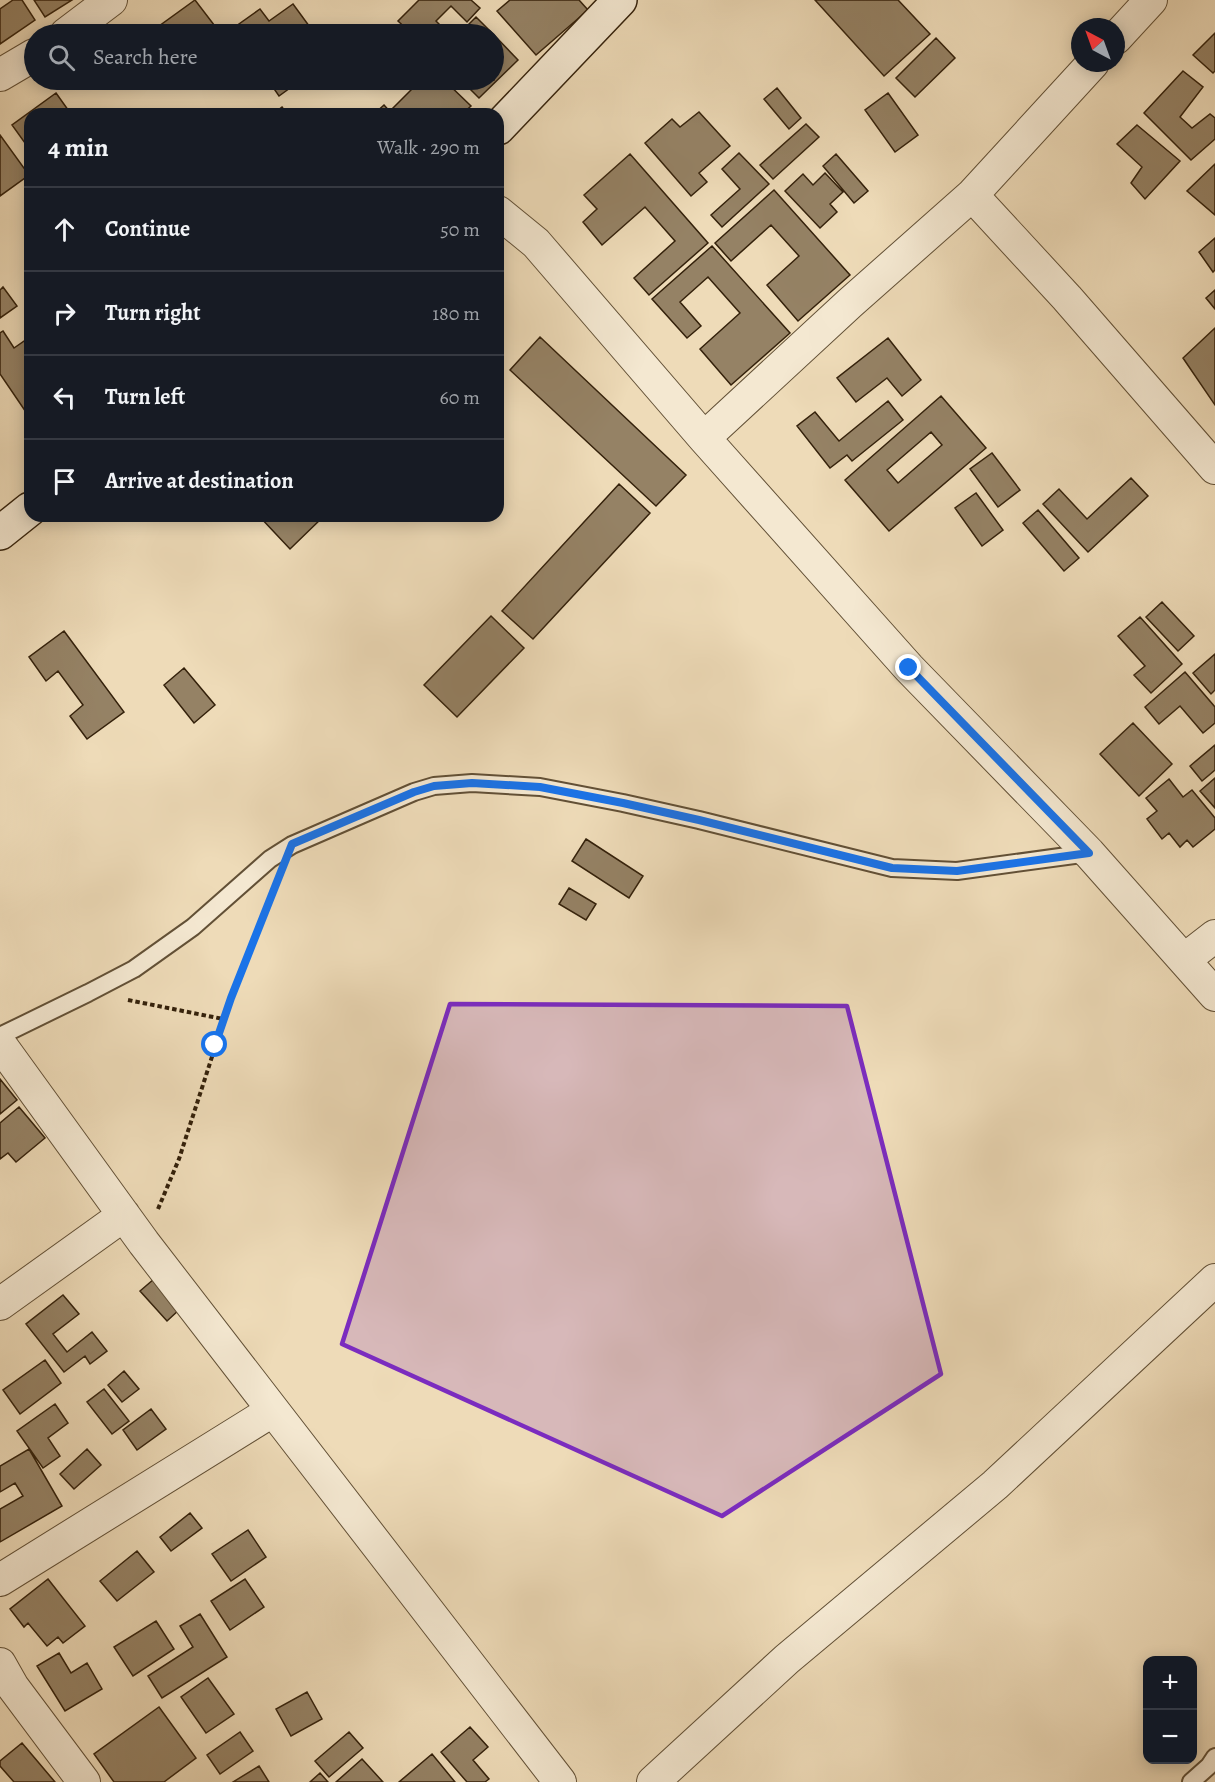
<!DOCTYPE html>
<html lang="en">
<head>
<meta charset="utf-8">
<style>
  :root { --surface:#171b24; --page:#20242c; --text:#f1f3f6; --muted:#9ea1a6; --line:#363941 }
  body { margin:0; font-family:Alegreya,serif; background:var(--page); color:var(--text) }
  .controls { position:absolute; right:18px; bottom:18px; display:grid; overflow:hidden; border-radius:12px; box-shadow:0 3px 15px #0003 }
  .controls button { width:54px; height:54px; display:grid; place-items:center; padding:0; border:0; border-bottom:2px solid var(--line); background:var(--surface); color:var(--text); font:30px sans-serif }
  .compass { position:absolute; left:1071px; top:18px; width:54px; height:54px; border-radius:50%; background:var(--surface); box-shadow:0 3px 15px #0003; rotate:319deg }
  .stop { position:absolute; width:18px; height:18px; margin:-14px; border:4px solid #1a73e8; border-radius:50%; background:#fff }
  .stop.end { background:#1a73e8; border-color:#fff; box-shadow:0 2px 6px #0008 }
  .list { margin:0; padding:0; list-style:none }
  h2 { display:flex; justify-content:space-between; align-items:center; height:78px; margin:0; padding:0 24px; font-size:26px }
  h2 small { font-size:20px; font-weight:400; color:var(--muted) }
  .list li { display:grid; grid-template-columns:39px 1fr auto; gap:18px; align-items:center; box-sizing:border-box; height:84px; padding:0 24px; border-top:2px solid var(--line) }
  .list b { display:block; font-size:22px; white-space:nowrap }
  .list em { font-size:20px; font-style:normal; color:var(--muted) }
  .icon { flex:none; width:33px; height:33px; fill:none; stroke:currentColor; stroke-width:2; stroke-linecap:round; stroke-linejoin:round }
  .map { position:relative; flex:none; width:1215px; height:1782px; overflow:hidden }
  .search { position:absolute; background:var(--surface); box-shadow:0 3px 15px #0003; left:24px; top:24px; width:480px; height:66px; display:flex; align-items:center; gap:15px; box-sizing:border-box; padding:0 21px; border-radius:33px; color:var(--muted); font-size:22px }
  .panel { position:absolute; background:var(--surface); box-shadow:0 3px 15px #0003; left:24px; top:108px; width:480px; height:414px; border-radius:18px }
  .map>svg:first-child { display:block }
  .building { fill:#958265; stroke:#34210b; stroke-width:1.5; fill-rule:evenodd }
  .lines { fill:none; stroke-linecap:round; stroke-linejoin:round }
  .lane-casing { stroke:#625036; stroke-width:20 }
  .street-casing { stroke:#625036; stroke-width:34 }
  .secondary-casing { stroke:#34210b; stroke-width:36 }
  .path { stroke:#34210b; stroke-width:4; stroke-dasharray:4.5 3; stroke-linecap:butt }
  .lane { stroke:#f4e8d1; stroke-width:16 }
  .street { stroke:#f4e8d1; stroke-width:32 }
  .secondary { stroke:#f4e8d1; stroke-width:33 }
  .route { stroke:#1a73e8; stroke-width:8 }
  .marked { fill:#7b2cbf; fill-opacity:0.2; stroke:#7b2cbf; stroke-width:4.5; stroke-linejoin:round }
</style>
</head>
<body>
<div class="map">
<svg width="1215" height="1782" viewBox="0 0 1215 1782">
  <rect width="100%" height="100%" fill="#eedbb8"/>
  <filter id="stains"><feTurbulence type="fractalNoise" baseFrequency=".00333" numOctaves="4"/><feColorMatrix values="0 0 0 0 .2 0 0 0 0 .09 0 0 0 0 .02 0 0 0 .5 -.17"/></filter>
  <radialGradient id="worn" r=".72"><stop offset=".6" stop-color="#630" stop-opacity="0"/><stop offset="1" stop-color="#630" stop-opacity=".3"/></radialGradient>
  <path class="building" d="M13 0H22L35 20 0 44V9Z
    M34 0H72L45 17Z
    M195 0 221 34H148Z
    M419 0H471L480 8 467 22 451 6 436 21 448 33 446 34H412L398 21Z
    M510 0H579L588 10 536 55 497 11Z
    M815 0H898L930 34 884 76Z
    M293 4 315 34H235L232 29 260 9 269 21Z
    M476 17 493 34H459Z
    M1215 33V71L1213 73 1193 55Z
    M494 35 518 60 479 98 461 80H494Z
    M936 38 955 58 915 97 896 78Z
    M1183 71 1203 87 1180 117 1192 128 1210 114 1215 118V139L1191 160 1144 113Z
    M268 80H301L279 96Z
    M421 80H444L471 106 462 114H399L393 108Z
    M777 88 801 118 789 129 764 99Z
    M56 93 71 114H30V150L12 125Z
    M888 93 918 135 895 152 865 110Z
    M384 105 392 114H374Z
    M282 107 287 114H273Z
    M699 112 730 146 699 173 707 182 691 196 645 143 672 119 680 127Z
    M806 124 819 137 773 179 760 165Z
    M1137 125 1180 161 1145 199 1131 183 1142 167 1117 144Z
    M0 135 29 175 0 196Z
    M739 153 769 184 722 227 711 215 740 189 722 169Z
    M630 154 708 243 649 295 634 278 675 241 645 207 602 245 583 222 597 209 584 195Z
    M836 154 868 191 854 203 823 166Z
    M1215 164V215L1187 191Z
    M825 173 843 192 830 204 837 212 820 228 785 191 803 174 813 185Z
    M774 190 850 275 798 321 767 285 799 256 771 225 731 261 715 243Z
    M1215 238V270L1213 272 1199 252Z
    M712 246 790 333 731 385 700 349 740 313 708 277 680 302 701 326 687 338 652 299Z
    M3 287 17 306 0 318V290Z
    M1215 290V309L1206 298Z
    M1215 328V405L1183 358Z
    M3 331 14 348 30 337V418L0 374V333Z
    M540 337 686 475 656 506 510 370Z
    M888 338 921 380 902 396 887 378 856 402 837 378Z
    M941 396 986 448 889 531 845 480ZM931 432 942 445 898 483 887 470Z
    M888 401 903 420 852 461 847 455 830 468 797 426 815 412 839 441Z
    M992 453 1020 490 998 507 970 469Z
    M1131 478 1148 496 1088 552 1043 504 1059 489 1087 519Z
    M619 484 650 513 533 639 502 611Z
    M976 493 1003 530 982 546 955 508Z
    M1038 510 1079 558 1064 571 1023 523Z
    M259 516H324L290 549Z
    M1162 602 1194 636 1178 651 1146 617Z
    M491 616 524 648 457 717 424 685Z
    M1140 617 1182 664 1151 693 1134 675 1145 666 1118 636Z
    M64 631 124 712 87 739 70 716 83 705 58 671 46 681 29 657Z
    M1215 654V690L1211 694 1193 673Z
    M184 668 215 705 194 723 164 685Z
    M1185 672 1215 707V723L1203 733 1180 706 1159 724 1145 707Z
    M1133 723 1172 764 1139 796 1100 754Z
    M1215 745V770L1202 781 1190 766Z
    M1215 778V808L1200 791Z
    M1169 779 1183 797 1192 790 1215 818V829L1193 847 1187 840 1180 847 1169 833 1162 839 1147 819 1157 811 1146 798Z
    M586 839 643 876 629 898 572 861Z
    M569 888 596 904 586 920 559 904Z
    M0 1079 17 1100 0 1114Z
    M19 1107 45 1138 16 1162 8 1153 0 1159V1123Z
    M154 1279 180 1309 167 1321 140 1291Z
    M63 1295 79 1314 53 1334 67 1352 92 1332 107 1351 90 1364 85 1356 64 1372 26 1324Z
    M45 1360 61 1383 20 1414 3 1390Z
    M124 1371 139 1389 122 1402 108 1385Z
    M104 1389 129 1421 112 1434 87 1402Z
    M55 1404 68 1423 48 1438 60 1456 43 1468 17 1431Z
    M151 1409 166 1429 137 1450 123 1430Z
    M29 1449 62 1506 0 1542V1509L23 1496 15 1483 0 1492V1466Z
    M87 1449 101 1465 74 1489 60 1474Z
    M190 1513 202 1528 171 1551 160 1537Z
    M248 1530 266 1557 231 1581 212 1554Z
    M137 1551 154 1572 117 1601 100 1581Z
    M48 1579 85 1626 63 1643 58 1637 47 1646 28 1623 24 1627 10 1609Z
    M245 1579 264 1607 230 1630 211 1601Z
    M200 1614 227 1657 162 1698 148 1676 193 1647 180 1626Z
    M156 1621 174 1649 133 1676 114 1647Z
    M59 1653 71 1673 87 1663 102 1689 65 1711 37 1666Z
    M208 1678 234 1714 206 1733 181 1697Z
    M307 1692 322 1719 291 1736 276 1709Z
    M159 1707 196 1758 164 1782H114L94 1754Z
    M470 1727 488 1747 473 1760 489 1779 485 1782H467L441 1752Z
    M240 1732 253 1751 220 1774 207 1755Z
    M349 1732 363 1748 329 1777 315 1761Z
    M22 1743 55 1782H14L0 1766V1761Z
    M432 1754 455 1782H399Z
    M362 1759 383 1782H336Z
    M259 1766 269 1782H233Z
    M320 1773 328 1782H310Z"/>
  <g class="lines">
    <g class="lane-casing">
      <path id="lane" d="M0 1036 88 993 134 969 193 927 270 859 292 845 414 792 434 786 472 783 540 787 623 803 699 820 892 868 957 871 1089 853
        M1191 1782 1209 1766 1215 1757"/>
    </g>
    <g class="street-casing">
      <path id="street" d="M66 34 111 0
        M1116 38 1151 0
        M0 75 34 55
        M972 195 1067 298 1215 468
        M498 212 536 243 704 438 909 668 1089 853 1215 995
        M704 438 850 303 972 195 1093 63
        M1184 960 1215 936
        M0 1044 144 1243 560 1782
        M0 1304 124 1215
        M0 1580 272 1411
        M0 1664 13 1687 84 1782
        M653 1782 787 1659 995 1485 1215 1280"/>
    </g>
    <g class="secondary-casing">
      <path id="secondary" d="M498 128 620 0
        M0 533 30 509"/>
    </g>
    <path class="path" d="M128 1000 223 1019
      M158 1209 179 1159 231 998 276 887"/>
    <use href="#lane" class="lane"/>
    <use href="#street" class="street"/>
    <use href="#secondary" class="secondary"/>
  </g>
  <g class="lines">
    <path class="route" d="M215 1045 231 998 292 844 414 792 434 786 472 783 540 787 623 803 699 820 892 868 957 871 1089 853 909 668"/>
  </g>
  <path class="marked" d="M450 1004 847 1006 941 1374 722 1516 342 1344Z"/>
  <rect width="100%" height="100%" filter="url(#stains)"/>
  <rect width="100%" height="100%" fill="url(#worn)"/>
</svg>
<div class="controls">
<button>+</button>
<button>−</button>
</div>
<svg class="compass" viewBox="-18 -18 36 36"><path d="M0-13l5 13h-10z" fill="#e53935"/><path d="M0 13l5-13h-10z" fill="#9ea1a6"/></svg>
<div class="stop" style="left:215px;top:1045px"></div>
<div class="stop end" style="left:909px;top:668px"></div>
<div class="search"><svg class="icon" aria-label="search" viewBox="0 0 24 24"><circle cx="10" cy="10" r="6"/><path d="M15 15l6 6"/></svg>Search here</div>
<section class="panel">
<h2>4 min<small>Walk · 290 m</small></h2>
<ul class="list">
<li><svg class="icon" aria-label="ahead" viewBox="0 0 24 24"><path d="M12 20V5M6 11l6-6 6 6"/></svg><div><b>Continue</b></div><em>50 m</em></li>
<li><svg class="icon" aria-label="right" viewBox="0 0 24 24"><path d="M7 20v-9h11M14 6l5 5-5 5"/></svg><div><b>Turn right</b></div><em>180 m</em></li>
<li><svg class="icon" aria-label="left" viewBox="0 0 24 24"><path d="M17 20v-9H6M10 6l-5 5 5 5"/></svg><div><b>Turn left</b></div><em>60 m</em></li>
<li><svg class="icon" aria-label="arrive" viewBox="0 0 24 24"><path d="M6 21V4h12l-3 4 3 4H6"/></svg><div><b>Arrive at destination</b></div></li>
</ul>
</section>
</div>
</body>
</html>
